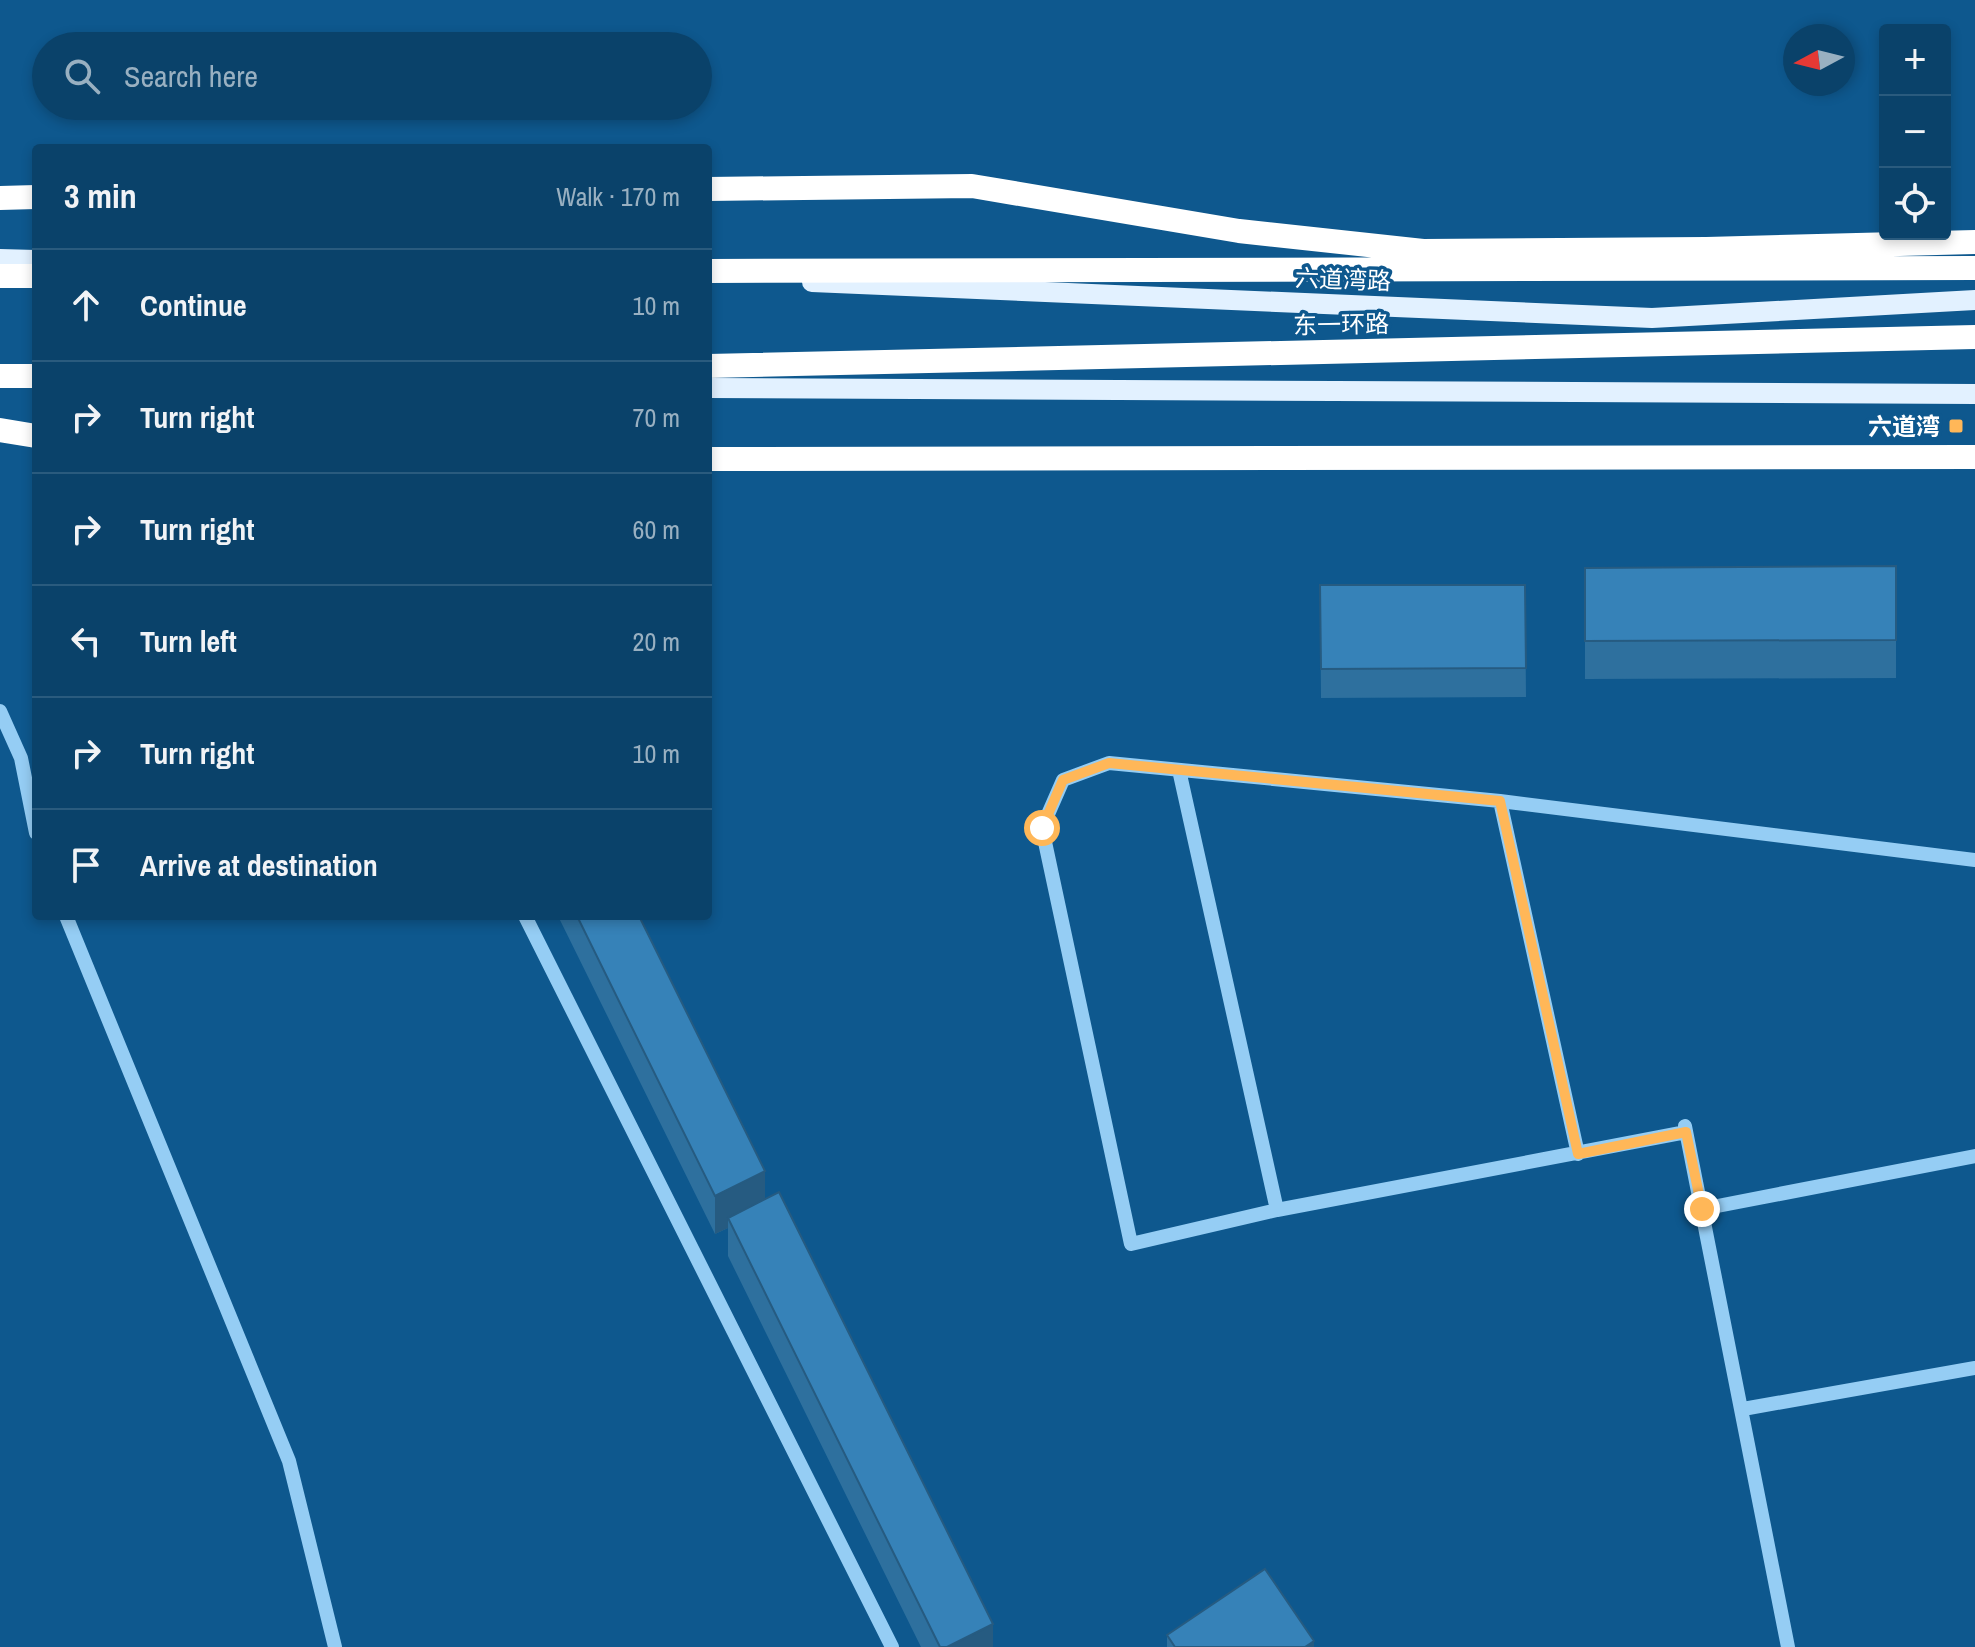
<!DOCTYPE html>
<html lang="en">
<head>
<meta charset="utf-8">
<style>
  :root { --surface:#0a426a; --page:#134970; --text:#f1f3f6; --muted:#99b0c1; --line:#2a5b7e }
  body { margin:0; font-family:"Archivo Narrow","Noto Sans SC",sans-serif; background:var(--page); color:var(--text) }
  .controls { position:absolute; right:24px; top:24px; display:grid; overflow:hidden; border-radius:8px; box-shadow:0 4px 12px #0003 }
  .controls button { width:72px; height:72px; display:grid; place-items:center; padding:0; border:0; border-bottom:2px solid var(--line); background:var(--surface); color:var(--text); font:40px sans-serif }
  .compass { position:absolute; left:1783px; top:24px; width:72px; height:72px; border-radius:50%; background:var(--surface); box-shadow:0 4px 12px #0003; rotate:263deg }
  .stop { position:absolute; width:24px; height:24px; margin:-18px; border:6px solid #ffb758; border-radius:50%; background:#fff }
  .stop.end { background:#ffb758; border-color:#fff; box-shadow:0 2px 8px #0008 }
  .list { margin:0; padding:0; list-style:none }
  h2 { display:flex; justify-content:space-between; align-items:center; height:104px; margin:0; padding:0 32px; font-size:34px }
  h2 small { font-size:26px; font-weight:400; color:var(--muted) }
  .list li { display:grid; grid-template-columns:52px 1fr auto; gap:24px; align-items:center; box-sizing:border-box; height:112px; padding:0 32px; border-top:2px solid var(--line) }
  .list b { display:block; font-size:30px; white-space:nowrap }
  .list em { font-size:26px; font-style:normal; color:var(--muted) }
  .icon { flex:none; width:44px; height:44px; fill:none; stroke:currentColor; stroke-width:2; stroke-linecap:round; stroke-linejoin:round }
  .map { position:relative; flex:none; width:1975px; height:1647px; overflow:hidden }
  .search { position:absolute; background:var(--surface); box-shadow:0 4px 12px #0003; left:32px; top:32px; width:680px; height:88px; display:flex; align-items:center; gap:20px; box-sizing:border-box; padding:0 28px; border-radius:44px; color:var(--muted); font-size:30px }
  .panel { position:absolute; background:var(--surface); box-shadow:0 4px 12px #0003; left:32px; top:144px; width:680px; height:776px; border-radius:8px }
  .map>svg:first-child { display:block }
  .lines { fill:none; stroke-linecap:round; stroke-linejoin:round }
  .minor { stroke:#95cdf4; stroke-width:14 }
  .major { stroke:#e2f1ff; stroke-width:20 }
  .highway { stroke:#fff; stroke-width:24 }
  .wall { fill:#2e709e }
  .shaded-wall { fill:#265b81 }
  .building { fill:#3682b8; stroke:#265b81; stroke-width:2 }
  .route { stroke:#ffb758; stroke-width:10 }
  .poi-dot { fill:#ffb758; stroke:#0e588e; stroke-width:3 }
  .labels { text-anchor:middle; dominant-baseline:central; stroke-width:7; stroke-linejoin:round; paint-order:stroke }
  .street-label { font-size:24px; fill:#fff; stroke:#0e588e }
  .poi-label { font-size:24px; font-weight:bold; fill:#fff; stroke:#0e588e; text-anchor:end }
</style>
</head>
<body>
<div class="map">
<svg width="1975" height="1647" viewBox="0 0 1975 1647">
  <rect width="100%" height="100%" fill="#0e588e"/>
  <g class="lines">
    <path class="minor" d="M0 711 21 758 36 833
      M1179 770 1277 1210
      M1500 801 1578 1154
      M66 916 289 1461 335 1647
      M525 916 892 1647
      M1685 1126 1788 1647
      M1686 1132 1277 1210 1131 1244 1042 828 1063 780 1109 763 1500 801 1975 860
      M1702 1209 1975 1156
      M1743 1409 1975 1368"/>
    <path class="major" d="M0 259 36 260
      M812 282 1652 318 1975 300
      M708 388 1975 394"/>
    <path class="highway" d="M708 189 972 186 1239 231 1423 251 1706 249 1975 242
      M0 198 36 197
      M708 271 1975 268
      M0 276H36
      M708 366 1975 337
      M0 376H36
      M0 430 36 436
      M708 459 1975 457"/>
  </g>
  <path class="wall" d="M1896 566V678L1585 679V568Z
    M1320 585H1525L1526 697 1321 698Z
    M558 916H639L765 1199 993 1647H921L728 1256V1228L715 1234Z
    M1167 1635 1314 1647H1167Z"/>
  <path class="shaded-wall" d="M765 1171V1209L728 1218V1228L715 1234V1196Z
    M993 1624V1647H947Z
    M1314 1641V1647H1305Z"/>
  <path class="building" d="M1896 566V640L1585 641V568Z
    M1320 585H1525L1526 668 1321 669Z
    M577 916H639L765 1171 715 1196Z
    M779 1192 993 1624 947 1647H940L728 1218Z
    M1265 1569 1314 1641 1305 1647H1175L1167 1635Z"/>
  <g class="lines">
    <path class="route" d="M1042 828 1063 780 1109 763 1500 801 1578 1154 1686 1132 1702 1209"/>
  </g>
  <rect class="poi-dot" x="1948" y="418" width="16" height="16" rx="4"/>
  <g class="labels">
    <g class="street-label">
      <text transform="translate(1343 279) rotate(2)">六道湾路</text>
      <text transform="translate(1341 324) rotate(-1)">东一环路</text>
    </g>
    <g class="poi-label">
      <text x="1940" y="426">六道湾</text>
    </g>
  </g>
</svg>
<div class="controls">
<button>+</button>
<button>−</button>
<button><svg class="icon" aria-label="locate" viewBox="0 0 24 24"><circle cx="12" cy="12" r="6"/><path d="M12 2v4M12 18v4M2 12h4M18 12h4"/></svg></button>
</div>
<svg class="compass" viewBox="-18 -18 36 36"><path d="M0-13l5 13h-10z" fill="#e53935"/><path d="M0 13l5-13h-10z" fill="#99b0c1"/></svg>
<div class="stop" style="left:1042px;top:828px"></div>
<div class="stop end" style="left:1702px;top:1209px"></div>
<div class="search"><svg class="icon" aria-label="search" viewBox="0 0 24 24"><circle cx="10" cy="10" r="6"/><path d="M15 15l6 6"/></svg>Search here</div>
<section class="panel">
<h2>3 min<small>Walk · 170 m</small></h2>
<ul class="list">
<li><svg class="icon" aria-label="ahead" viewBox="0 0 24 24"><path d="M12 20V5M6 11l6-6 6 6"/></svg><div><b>Continue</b></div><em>10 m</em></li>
<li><svg class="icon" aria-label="right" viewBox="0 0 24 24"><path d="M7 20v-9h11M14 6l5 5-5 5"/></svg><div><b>Turn right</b></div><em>70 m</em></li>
<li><svg class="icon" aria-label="right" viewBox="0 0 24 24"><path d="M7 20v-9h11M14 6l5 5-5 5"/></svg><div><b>Turn right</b></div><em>60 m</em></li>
<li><svg class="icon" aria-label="left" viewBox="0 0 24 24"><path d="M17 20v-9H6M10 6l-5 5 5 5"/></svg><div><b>Turn left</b></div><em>20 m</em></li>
<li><svg class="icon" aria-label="right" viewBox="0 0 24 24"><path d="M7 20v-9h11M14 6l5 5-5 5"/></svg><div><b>Turn right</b></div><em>10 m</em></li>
<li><svg class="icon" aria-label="arrive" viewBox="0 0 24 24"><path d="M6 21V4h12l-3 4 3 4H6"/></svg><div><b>Arrive at destination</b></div></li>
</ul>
</section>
</div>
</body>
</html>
